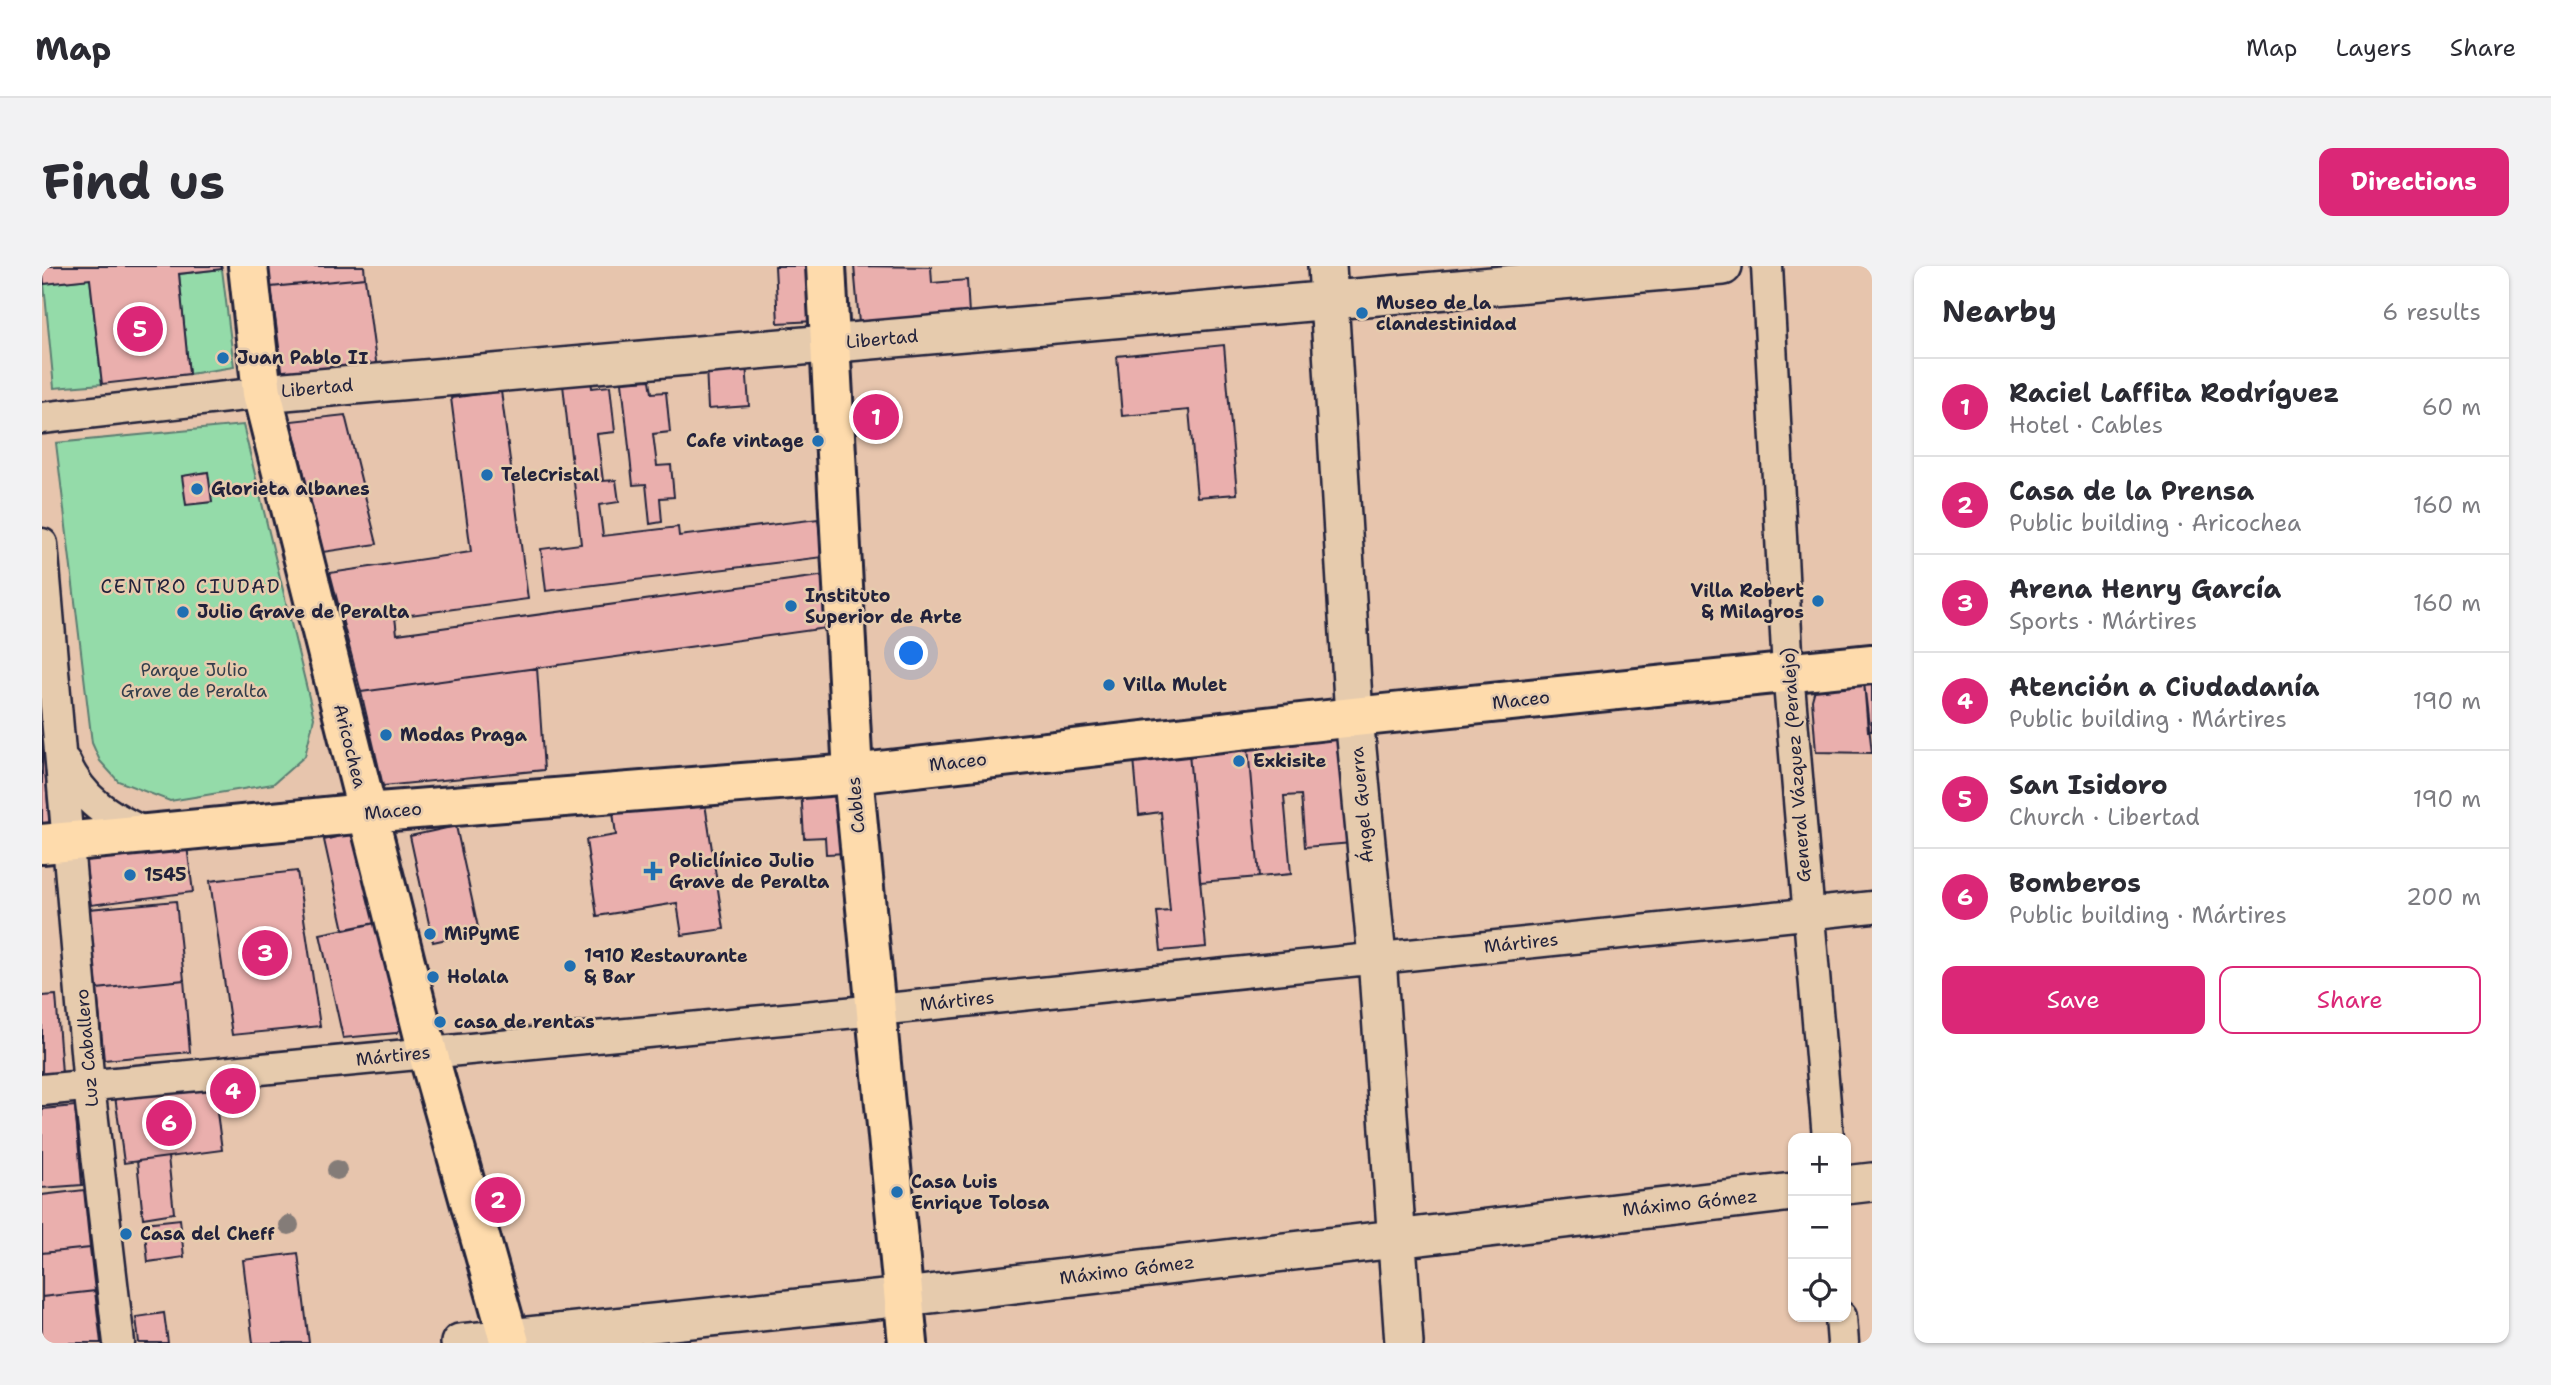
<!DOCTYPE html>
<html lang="en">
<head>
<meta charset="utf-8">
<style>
  :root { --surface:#fff; --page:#f2f2f3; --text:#2b2b33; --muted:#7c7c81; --line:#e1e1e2; --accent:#db2777 }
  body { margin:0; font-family:"Shantell Sans",sans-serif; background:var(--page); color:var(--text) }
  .controls { position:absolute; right:21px; bottom:21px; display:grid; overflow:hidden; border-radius:14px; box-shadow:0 2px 5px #0004 }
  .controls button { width:63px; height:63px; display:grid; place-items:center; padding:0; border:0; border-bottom:2px solid var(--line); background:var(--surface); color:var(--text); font:35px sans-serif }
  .you { position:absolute; left:870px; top:388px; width:24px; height:24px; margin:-18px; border:5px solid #fff; border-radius:50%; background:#1a73e8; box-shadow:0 0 0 10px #1a73e833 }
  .badge { display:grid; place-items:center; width:46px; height:46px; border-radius:50%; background:var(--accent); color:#fff; font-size:23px; font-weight:700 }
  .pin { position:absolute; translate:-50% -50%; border:4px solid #fff; box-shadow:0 2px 7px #0006 }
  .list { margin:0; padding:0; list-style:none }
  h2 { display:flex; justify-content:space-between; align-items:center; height:91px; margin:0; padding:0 28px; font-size:30px }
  h2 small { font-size:23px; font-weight:400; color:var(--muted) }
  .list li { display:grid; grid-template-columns:46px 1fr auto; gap:21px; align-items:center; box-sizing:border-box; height:98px; padding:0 28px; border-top:2px solid var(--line) }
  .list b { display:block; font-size:26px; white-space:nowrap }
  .list p { margin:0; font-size:23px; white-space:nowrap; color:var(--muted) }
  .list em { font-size:23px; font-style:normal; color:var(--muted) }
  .actions { display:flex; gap:14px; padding:21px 28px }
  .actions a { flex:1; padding:16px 0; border:2px solid var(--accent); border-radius:14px; text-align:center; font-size:24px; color:var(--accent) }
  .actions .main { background:var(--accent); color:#fff }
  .icon { flex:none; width:38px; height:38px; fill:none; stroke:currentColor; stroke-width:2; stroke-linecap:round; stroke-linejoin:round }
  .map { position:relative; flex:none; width:1830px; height:1077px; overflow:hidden; border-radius:14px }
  header { display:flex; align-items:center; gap:42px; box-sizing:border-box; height:98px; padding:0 35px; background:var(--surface); border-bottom:2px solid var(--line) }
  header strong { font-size:33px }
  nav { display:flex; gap:38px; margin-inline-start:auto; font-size:24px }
  .intro { display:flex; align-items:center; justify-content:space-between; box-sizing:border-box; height:168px; padding:0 42px }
  h1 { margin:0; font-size:49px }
  .button { padding:18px 32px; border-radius:14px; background:var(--accent); color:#fff; font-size:24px; font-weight:700 }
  main { display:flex; gap:42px; padding:0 42px }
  aside { flex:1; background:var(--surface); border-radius:14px; box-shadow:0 2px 5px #0004 }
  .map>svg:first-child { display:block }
  .green { fill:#94dba9; stroke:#5b7e72; stroke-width:2 }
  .building { fill:#eaafad; stroke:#22223b; stroke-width:2 }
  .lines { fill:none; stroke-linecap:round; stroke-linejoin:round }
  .minor-casing { stroke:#22223b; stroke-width:35 }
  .tertiary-casing { stroke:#22223b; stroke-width:42 }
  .primary-casing { stroke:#22223b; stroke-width:44 }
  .minor { stroke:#e6cbad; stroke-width:30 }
  .tertiary { stroke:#e6cbad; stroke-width:37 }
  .primary { stroke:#fedbac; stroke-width:38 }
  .tree { fill:#847b78 }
  .poi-dot { fill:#1f6fb2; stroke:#e6cbad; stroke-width:2.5 }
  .labels { text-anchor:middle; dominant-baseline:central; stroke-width:5; stroke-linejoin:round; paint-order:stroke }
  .poi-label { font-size:18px; font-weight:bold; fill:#22223b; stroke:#e6cbad; text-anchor:start }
  .street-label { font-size:18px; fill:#22223b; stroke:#e6cbad }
  .park-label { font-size:18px; fill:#333e4c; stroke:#e6cbad }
  .neighbourhood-label { font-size:19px; letter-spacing:2px; fill:#22223b; stroke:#e6cbad }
</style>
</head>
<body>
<header>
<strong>Map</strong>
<nav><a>Map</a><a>Layers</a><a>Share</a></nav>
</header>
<div class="intro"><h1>Find us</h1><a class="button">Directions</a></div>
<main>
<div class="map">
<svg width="1830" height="1077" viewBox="0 0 1830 1077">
  <rect width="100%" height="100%" fill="#e7c5ad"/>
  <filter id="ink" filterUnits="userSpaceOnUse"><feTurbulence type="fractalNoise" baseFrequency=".0143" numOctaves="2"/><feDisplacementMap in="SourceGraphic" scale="14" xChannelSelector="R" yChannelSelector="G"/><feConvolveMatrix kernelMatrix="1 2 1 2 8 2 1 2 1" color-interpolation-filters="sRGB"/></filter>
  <g filter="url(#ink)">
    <path class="green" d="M180 3 192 101 147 108 137 8Z
      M48 13 60 118 12 122 2 18Z
      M201 159 272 452 263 490 231 518 128 535 76 515 58 495 50 477 14 177Z"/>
    <path class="building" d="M0 0H179L180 3 137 8 147 108 60 118 48 13 2 18Z
      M226 0H322L323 12 229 21Z
      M733 0H769L773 55 736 57Z
      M812 0 889 1 890 17 925 14 927 48 817 57Z
      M323 12 335 103 241 111 229 21Z
      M1182 79 1195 228 1155 231 1147 144 1080 150 1075 90Z
      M704 97 707 140 666 143 664 99Z
      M548 107 550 122 568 120 573 166 555 168 561 215 574 214 577 236 557 239 561 270 636 261 637 270 776 253 781 291 504 325 499 283 539 278 520 110Z
      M608 114 610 127 624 126 628 166 611 168 615 200 629 199 632 231 618 232 620 256 608 258 604 218 591 219 580 116Z
      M459 125 486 333 353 351 355 368 785 309 792 361 319 426 288 307 429 286 409 132Z
      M303 149 335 278 281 286 249 155Z
      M166 206 170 236 144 239 140 210Z
      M495 402 502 504 341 520 319 426Z
      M1830 415V465H1826L1822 416Z
      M1822 416 1830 487 1774 486 1770 434 1773 423 1780 419Z
      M0 462 8 566 0 567Z
      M1301 473 1310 577 1263 581 1259 529 1242 530 1249 608 1217 611 1206 481Z
      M1206 481 1217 611 1158 616 1147 487Z
      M1147 487 1164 681 1119 685 1115 646 1128 645 1119 546 1097 549 1092 492Z
      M803 519 806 587 784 588 783 571 762 572 759 522Z
      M662 531 682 663 640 669 635 637 555 650 544 574 574 569 571 546Z
      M414 560 437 666 391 676 368 570Z
      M319 565 338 656 302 664 282 574Z
      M145 580 151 626 49 639 43 594Z
      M255 605 278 760 190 769 168 615Z
      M134 635 142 714 55 723 47 643Z
      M338 656 367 755 354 767 301 772 278 668Z
      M142 714 148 786 62 794 55 723Z
      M14 729 20 807 0 809V730Z
      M200 812 205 836 183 840 178 816Z
      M171 816 180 884 82 897 73 830Z
      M33 840 40 919 0 922V843Z
      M126 891 132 947 101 952 95 895Z
      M42 924 48 982 0 987V929Z
      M138 953 142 991 106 996 102 957Z
      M48 982 53 1025 0 1031V987Z
      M256 987 267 1077H211L201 994Z
      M53 1025 59 1077H0V1031Z
      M122 1047 126 1077H97L94 1051Z"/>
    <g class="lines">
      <g class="minor-casing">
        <path id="minor" d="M1725 0 1746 406 1786 872
          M0 152 220 127
          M0 278 47 820 77 1077
          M23 496C40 535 68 551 105 568
          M0 824 835 744 1830 641
          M1799 1051 1801 1077"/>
      </g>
      <g class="tertiary-casing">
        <path id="tertiary" d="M1285 0 1312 451 1335 692 1362 1077
          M220 127 1681 0
          M1804 919 1830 916
          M418 1077 862 1031 1751 926"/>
      </g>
      <g class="primary-casing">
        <path id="primary" d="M206 0 220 127 386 787 468 1077
          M784 0 811 508 866 1077
          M0 578 324 547 811 508 1312 451 1830 398"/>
      </g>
      <use href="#minor" class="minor"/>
      <use href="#tertiary" class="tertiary"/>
      <use href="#primary" class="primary"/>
    </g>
    <g class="tree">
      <circle cx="295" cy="904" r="10"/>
      <circle cx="247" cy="959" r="10"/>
    </g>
  </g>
  <g class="poi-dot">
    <circle cx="1320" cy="47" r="7"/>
    <circle cx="181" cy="92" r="7"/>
    <circle cx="776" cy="175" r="7"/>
    <circle cx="445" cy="209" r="7"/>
    <circle cx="155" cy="223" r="7"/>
    <circle cx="1776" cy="335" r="7"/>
    <circle cx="749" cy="340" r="7"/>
    <circle cx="141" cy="346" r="7"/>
    <circle cx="1067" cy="419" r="7"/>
    <circle cx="344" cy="469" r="7"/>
    <circle cx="1197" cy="495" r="7"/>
    <path d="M607.5 594.5h7v7h7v7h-7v7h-7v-7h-7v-7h7z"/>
    <circle cx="88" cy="609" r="7"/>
    <circle cx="388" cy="668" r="7"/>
    <circle cx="528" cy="700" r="7"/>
    <circle cx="391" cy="711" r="7"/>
    <circle cx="398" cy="756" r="7"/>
    <circle cx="855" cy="926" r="7"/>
    <circle cx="84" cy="968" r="7"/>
  </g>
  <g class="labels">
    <g class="poi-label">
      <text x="1334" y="37">Museo de la<tspan x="1334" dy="21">clandestinidad</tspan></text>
      <text x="195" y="92">Juan Pablo II</text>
      <text x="762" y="175" text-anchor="end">Cafe vintage</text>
      <text x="459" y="209">TeleCristal</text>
      <text x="169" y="223">Glorieta albanes</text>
      <text x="1762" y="325" text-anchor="end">Villa Robert<tspan x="1762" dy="21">&amp; Milagros</tspan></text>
      <text x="763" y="330">Instituto<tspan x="763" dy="21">Superior de Arte</tspan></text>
      <text x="155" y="346">Julio Grave de Peralta</text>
      <text x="1081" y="419">Villa Mulet</text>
      <text x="358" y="469">Modas Praga</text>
      <text x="1211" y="495">Exkisite</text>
      <text x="627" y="595">Policlínico Julio<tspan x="627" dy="21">Grave de Peralta</tspan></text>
      <text x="102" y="609">1545</text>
      <text x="402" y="668">MiPyME</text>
      <text x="542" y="690">1910 Restaurante<tspan x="542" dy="21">&amp; Bar</tspan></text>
      <text x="405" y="711">Holala</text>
      <text x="412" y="756">casa de rentas</text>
      <text x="869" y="916">Casa Luis<tspan x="869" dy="21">Enrique Tolosa</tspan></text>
      <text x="98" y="968">Casa del Cheff</text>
    </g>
    <g class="street-label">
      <text transform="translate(840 73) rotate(-5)">Libertad</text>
      <text transform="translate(275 122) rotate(-5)">Libertad</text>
      <text transform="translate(1479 434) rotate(-6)">Maceo</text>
      <text transform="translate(308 480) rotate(76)">Aricochea</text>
      <text transform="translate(916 496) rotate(-6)">Maceo</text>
      <text transform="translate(1754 499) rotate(-94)">General Vázquez (Peralejo)</text>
      <text transform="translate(814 539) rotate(-95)">Cables</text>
      <text transform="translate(1320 539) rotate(-95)">Ángel Guerra</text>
      <text transform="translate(351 545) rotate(-5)">Maceo</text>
      <text transform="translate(1479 677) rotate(-6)">Mártires</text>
      <text transform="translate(915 735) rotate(-6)">Mártires</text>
      <text transform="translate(45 782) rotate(-95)">Luz Caballero</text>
      <text transform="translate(351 790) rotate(-6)">Mártires</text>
      <text transform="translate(1648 937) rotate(-6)">Máximo Gómez</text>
      <text transform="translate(1085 1004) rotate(-7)">Máximo Gómez</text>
    </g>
    <g class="park-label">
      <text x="152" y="404">Parque Julio<tspan x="152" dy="21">Grave de Peralta</tspan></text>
    </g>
    <g class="neighbourhood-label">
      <text x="149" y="320">CENTRO CIUDAD</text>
    </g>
  </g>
</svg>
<div class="controls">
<button>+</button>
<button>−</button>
<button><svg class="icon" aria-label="locate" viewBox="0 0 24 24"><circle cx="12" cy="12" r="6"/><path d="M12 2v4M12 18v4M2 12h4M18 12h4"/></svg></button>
</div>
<div class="you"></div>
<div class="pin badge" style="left:834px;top:151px">1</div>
<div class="pin badge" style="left:456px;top:934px">2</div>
<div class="pin badge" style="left:223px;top:687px">3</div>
<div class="pin badge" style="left:191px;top:825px">4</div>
<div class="pin badge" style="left:98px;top:63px">5</div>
<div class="pin badge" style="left:127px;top:857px">6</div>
</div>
<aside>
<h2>Nearby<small>6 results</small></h2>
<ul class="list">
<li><span class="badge">1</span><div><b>Raciel Laffita Rodríguez</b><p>Hotel · Cables</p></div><em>60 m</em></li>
<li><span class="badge">2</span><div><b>Casa de la Prensa</b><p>Public building · Aricochea</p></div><em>160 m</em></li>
<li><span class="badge">3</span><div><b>Arena Henry García</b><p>Sports · Mártires</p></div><em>160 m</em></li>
<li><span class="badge">4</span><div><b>Atención a Ciudadanía</b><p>Public building · Mártires</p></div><em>190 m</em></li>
<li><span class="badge">5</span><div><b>San Isidoro</b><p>Church · Libertad</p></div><em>190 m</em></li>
<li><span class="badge">6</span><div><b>Bomberos</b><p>Public building · Mártires</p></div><em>200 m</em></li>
</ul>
<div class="actions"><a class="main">Save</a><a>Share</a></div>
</aside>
</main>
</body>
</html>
